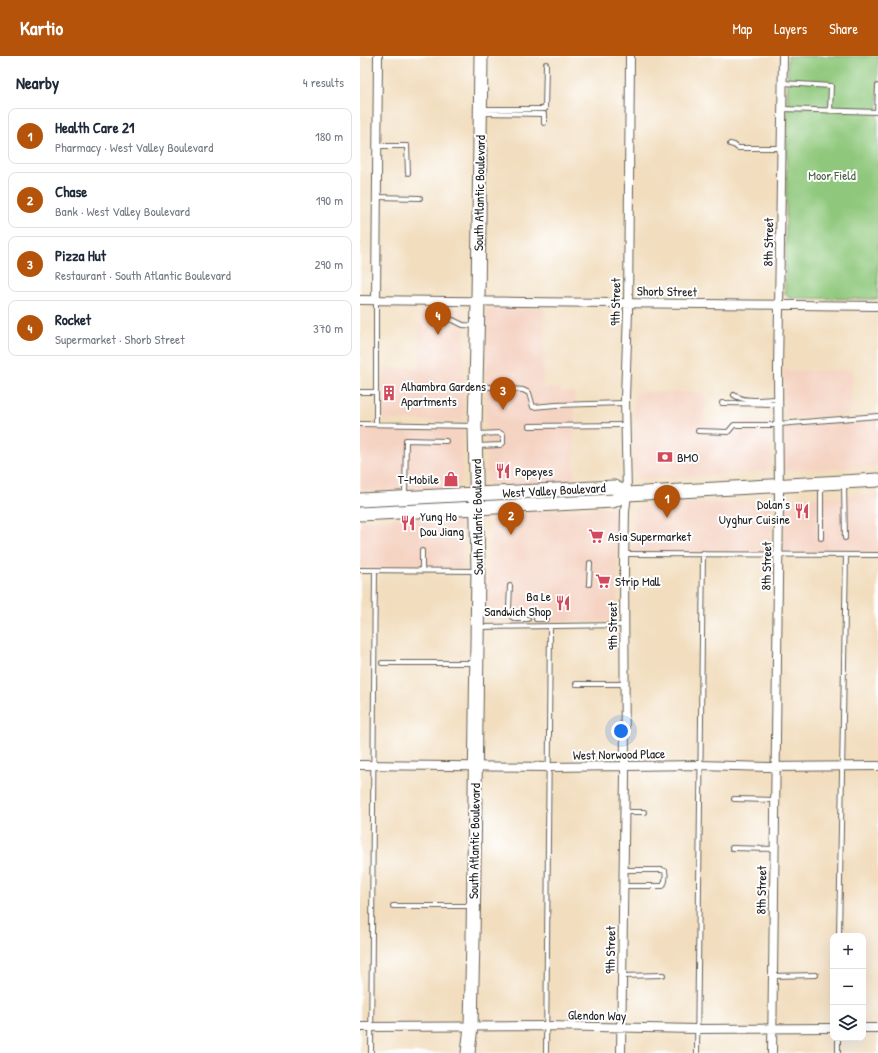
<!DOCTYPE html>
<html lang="en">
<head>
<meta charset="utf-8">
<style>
  :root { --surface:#fff; --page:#f2f2f3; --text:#1f2937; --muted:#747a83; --line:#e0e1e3; --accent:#b45309 }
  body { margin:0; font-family:"Patrick Hand",sans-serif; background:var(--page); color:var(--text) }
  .controls { position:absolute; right:12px; bottom:12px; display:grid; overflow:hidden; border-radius:8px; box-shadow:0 4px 16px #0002 }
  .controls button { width:36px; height:36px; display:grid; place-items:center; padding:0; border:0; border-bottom:1px solid var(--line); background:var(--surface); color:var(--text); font:20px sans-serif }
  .you { position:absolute; left:261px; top:675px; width:14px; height:14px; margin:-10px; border:3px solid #fff; border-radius:50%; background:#1a73e8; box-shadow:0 0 0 6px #1a73e833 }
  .badge { display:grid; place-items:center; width:26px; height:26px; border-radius:50%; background:var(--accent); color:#fff; font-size:13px; font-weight:700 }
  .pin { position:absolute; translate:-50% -33px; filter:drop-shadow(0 1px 2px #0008) }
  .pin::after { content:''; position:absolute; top:21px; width:14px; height:12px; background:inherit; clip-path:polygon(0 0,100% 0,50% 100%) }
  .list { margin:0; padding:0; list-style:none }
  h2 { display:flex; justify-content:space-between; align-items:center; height:52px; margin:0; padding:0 16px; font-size:17px }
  h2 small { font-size:13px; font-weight:400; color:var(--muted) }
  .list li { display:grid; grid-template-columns:26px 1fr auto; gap:12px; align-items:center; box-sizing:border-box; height:56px; margin:0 8px 8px; padding:0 8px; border:1px solid var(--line); border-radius:8px }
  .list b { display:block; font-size:15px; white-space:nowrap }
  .list p { margin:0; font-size:13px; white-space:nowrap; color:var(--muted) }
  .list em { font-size:13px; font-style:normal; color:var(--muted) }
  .icon { flex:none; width:22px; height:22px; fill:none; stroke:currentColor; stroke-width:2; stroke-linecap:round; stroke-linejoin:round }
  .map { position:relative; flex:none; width:518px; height:997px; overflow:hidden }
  header { display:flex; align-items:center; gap:24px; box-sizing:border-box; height:56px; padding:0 20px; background:var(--accent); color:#fff }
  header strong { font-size:19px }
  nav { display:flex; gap:22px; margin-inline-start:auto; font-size:14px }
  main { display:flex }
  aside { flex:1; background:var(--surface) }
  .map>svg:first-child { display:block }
  .built { fill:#f5d3c2 }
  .green { fill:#8fc87b; stroke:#56724c }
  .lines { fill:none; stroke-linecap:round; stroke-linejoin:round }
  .lane-casing { stroke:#676055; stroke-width:6 }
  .street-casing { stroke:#676055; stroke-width:10 }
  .primary-casing { stroke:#676055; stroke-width:15 }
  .lane { stroke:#fff; stroke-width:4 }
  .street { stroke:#fff; stroke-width:8 }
  .primary { stroke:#fff; stroke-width:13 }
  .labels { text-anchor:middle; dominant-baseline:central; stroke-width:4; stroke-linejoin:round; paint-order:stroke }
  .park-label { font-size:13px; fill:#4a6142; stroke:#fff }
  .street-label { font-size:13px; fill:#1c1c1c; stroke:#fff }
  .poi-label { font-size:13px; fill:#1c1c1c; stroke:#fff; text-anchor:start }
</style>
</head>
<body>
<header>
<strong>Kartio</strong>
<nav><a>Map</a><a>Layers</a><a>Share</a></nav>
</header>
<main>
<aside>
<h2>Nearby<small>4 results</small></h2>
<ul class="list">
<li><span class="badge">1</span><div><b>Health Care 21</b><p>Pharmacy · West Valley Boulevard</p></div><em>180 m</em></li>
<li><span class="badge">2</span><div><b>Chase</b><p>Bank · West Valley Boulevard</p></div><em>190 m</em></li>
<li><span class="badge">3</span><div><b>Pizza Hut</b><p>Restaurant · South Atlantic Boulevard</p></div><em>290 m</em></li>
<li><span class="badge">4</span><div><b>Rocket</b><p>Supermarket · Shorb Street</p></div><em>370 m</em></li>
</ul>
</aside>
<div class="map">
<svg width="518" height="997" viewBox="0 0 518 997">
  <rect width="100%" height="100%" fill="#fff"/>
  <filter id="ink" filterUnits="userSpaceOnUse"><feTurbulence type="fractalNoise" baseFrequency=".025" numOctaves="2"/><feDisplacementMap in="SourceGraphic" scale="8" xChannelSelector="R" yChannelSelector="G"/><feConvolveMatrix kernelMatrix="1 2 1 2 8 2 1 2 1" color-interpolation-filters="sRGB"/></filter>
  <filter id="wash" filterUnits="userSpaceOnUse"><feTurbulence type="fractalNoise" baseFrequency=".012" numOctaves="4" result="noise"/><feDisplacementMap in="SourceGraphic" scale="16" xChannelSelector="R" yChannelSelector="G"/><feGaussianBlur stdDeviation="0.9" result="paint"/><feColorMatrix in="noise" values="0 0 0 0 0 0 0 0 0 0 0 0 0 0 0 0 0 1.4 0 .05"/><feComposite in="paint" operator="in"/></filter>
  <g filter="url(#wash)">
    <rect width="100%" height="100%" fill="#f2debf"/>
    <path class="built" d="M60 251 96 252 101 254 104 259V365L22 364V312L59 311Z
      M131 252H184L183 332 201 333V336H215L214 426 135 430 129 428 126 424V255Z
      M424 314H493L490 358 424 362Z
      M274 336H346L345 364 412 365 410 411 406 416 280 423 276 421 274 417Z
      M492 364H518V410L429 415 423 412V370Z
      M0 371 103 373 102 420 101 425 99 429 93 432 0 436Z
      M518 438V497L423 496 425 448 430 442Z
      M407 444 412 449 411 497 273 496 274 455 278 450Z
      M253 451 257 455V565H127L130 464 136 458Z
      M95 460 100 461 103 467 102 512H0V465Z"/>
    <path class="green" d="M428 0H518V243L431 242 428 241 425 238Z"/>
  </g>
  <g filter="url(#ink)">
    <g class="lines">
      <g class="lane-casing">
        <path id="lane" d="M423 27 471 30 470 55
          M123 53H185L186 8
          M422 53 518 56
          M517 56 518 30
          M122 57 184 58V67
          M370 88 374 89 378 92H422
          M17 90H47L48 117
          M17 141 60 142
          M72 245 74 260 78 262 93 264 103 269 116 270
          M118 330 163 334 169 337 173 351 196 349 265 347
          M0 336H16
          M374 339C385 347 405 343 418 343
          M362 347 418 348
          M0 368 114 370
          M16 368V244
          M419 368 518 360
          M169 370 265 369
          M338 375 368 376 374 369H419
          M118 390 140 389 143 387V379L140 377 118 378
          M484 429 485 482
          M45 439 46 384 86 385
          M461 482V428
          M62 495V514
          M265 498 518 499
          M0 514 115 515
          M229 528 230 507
          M150 530 149 553 152 561 156 563H168
          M176 563H187
          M119 571 264 569
          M22 607H116
          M216 628H265
          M374 743 414 744
          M265 756H284
          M372 792 414 793
          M263 830H303C306 825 306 820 305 815L302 814H263
          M33 850H111
          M479 880 486 499
          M262 920 303 919
          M413 920 456 919
          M11 997 15 514
          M186 997 190 571
          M337 997 343 497
          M478 997V982"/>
      </g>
      <g class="street-casing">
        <path id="street" d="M0 244 518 250
          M16 244 18 0
          M0 709 190 711 340 709 408 711 518 710
          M0 971 186 970 337 973 473 972
          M503 972H518
          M261 997 265 719 264 508 265 455 267 438 265 342 268 255 270 0
          M412 997 419 446 418 314 423 0"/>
      </g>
      <g class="primary-casing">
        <path id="primary" d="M0 444 254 431 267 438
          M0 458 253 445 267 438 518 424
          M108 997 111 970 113 883 118 515 115 370 118 245 121 0"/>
      </g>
      <use href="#lane" class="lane"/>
      <use href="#street" class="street"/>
      <use href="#primary" class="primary"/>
    </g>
  </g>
  <defs>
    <g id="building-bare" transform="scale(1.2)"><path d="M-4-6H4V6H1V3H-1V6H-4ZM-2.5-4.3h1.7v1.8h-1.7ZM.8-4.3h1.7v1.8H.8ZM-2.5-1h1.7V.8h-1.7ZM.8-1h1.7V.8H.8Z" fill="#d1495b" stroke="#fff" stroke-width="2.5" paint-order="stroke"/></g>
    <g id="bank-bare" transform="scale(1.2)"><path d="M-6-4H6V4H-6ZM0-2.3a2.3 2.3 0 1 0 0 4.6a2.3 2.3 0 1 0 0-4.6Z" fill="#d1495b" stroke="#fff" stroke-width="2.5" paint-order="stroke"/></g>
    <g id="restaurant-bare" transform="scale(1.2)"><path d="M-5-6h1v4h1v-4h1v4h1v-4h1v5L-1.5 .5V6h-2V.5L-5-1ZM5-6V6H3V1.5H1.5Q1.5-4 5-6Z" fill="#d1495b" stroke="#fff" stroke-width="2.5" paint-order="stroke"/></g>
    <g id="shop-bare" transform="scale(1.2)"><path d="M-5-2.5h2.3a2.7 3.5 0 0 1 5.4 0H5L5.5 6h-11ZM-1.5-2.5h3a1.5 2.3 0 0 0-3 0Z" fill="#d1495b" stroke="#fff" stroke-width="2.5" paint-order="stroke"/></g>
    <g id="supermarket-bare" transform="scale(1.2)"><path d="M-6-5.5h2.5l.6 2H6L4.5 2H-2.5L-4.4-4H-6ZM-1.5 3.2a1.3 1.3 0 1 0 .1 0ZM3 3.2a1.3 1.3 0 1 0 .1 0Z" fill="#d1495b" stroke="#fff" stroke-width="2.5" paint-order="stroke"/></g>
  </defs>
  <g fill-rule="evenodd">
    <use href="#building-bare" x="29" y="337"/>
    <use href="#bank-bare" x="305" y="401"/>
    <use href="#restaurant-bare" x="143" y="415"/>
    <use href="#shop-bare" x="91" y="423"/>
    <use href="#restaurant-bare" x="442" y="455"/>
    <use href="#restaurant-bare" x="48" y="467"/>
    <use href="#supermarket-bare" x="236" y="480"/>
    <use href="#supermarket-bare" x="243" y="525"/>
    <use href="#restaurant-bare" x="203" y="547"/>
  </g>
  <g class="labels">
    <g class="park-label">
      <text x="472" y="119">Moor Field</text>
    </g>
    <g class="street-label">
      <text transform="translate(119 137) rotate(-89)">South Atlantic Boulevard</text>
      <text transform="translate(408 186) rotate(-89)">8th Street</text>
      <text transform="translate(307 235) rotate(1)">Shorb Street</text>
      <text transform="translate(255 246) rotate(-89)">9th Street</text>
      <text transform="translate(194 434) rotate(-3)">West Valley Boulevard</text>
      <text transform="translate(117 461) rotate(-91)">South Atlantic Boulevard</text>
      <text transform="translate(406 510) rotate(-89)">8th Street</text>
      <text transform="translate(252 570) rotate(-90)">9th Street</text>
      <text transform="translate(259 698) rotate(-1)">West Norwood Place</text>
      <text transform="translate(114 785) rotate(-89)">South Atlantic Boulevard</text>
      <text transform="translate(401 834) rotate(-89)">8th Street</text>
      <text transform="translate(250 894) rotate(-89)">9th Street</text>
      <text transform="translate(237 959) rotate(1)">Glendon Way</text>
    </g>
    <g class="poi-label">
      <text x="41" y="330">Alhambra Gardens<tspan x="41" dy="15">Apartments</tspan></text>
      <text x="317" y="401">BMO</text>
      <text x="155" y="415">Popeyes</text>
      <text x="79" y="423" text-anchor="end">T-Mobile</text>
      <text x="430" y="448" text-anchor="end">Dolan's<tspan x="430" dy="15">Uyghur Cuisine</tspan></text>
      <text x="60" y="460">Yung Ho<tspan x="60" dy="15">Dou Jiang</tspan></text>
      <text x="248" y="480">Asia Supermarket</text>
      <text x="255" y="525">Strip Mall</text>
      <text x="191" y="540" text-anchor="end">Ba Le<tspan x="191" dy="15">Sandwich Shop</tspan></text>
    </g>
  </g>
</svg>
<div class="controls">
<button>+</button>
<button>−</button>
<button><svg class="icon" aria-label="layers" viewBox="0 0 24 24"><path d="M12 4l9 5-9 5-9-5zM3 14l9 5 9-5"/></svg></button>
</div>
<div class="you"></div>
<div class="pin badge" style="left:307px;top:462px">1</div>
<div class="pin badge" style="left:151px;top:479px">2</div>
<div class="pin badge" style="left:143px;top:354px">3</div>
<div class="pin badge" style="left:78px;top:279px">4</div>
</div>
</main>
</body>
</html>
